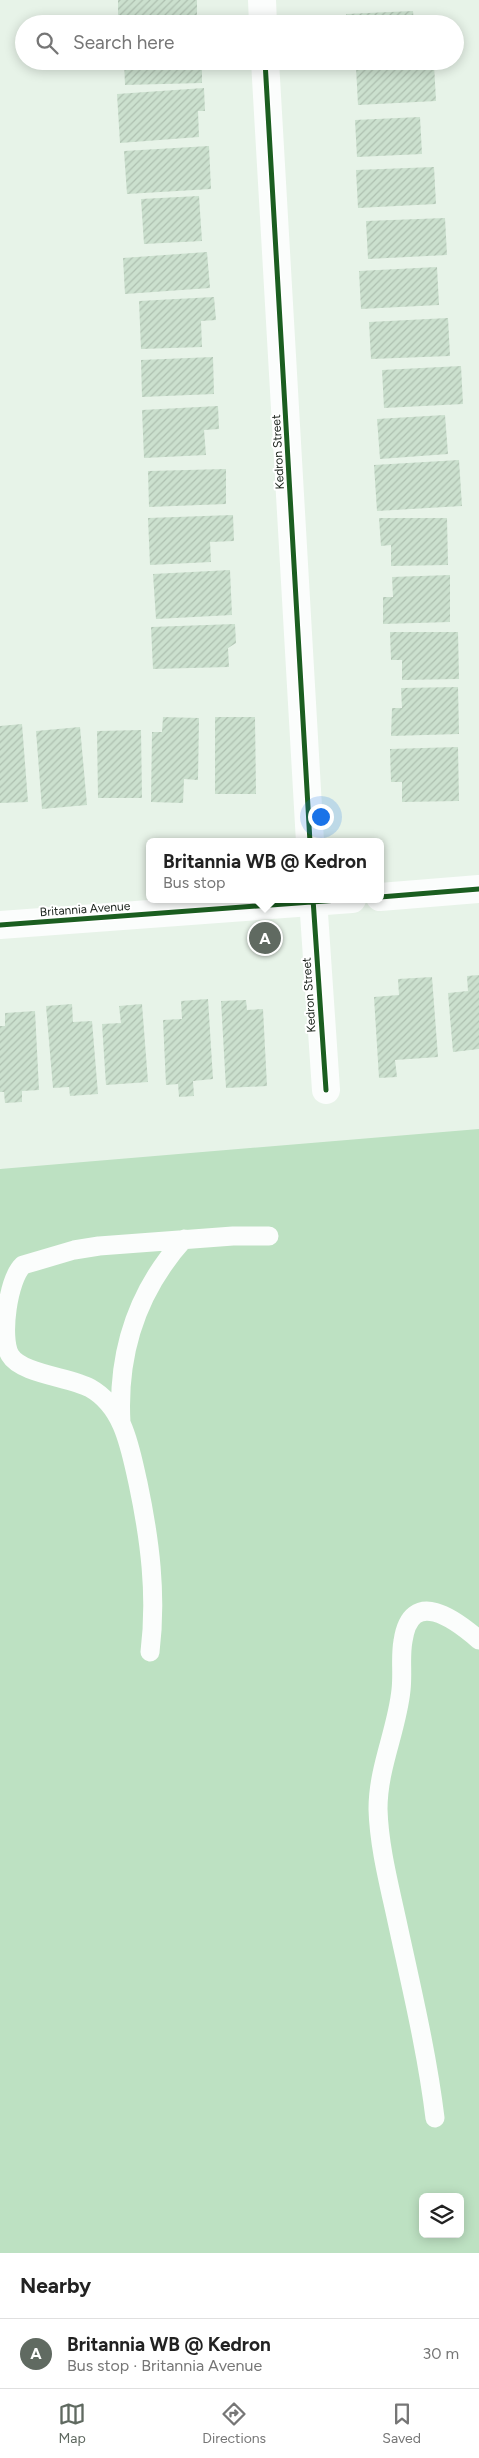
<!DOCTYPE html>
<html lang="en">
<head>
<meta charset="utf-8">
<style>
  :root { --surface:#fff; --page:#f2f2f2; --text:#222; --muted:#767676; --line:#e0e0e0; --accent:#606a61 }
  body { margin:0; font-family:Figtree,sans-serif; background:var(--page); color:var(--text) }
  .controls { position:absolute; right:15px; bottom:15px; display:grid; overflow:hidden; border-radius:8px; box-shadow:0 2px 12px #0003 }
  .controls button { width:45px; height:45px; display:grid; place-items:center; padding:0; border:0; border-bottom:1px solid var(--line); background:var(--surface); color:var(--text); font:25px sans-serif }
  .you { position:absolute; left:320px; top:816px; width:18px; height:18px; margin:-12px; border:4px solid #fff; border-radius:50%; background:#1a73e8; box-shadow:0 0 0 8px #1a73e833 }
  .badge { display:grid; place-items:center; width:32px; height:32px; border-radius:50%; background:var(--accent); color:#fff; font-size:16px; font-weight:700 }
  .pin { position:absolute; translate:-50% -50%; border:2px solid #fff; box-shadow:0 1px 5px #0006 }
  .popup { position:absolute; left:146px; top:838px; width:238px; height:65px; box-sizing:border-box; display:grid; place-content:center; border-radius:8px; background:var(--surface); filter:drop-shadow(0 1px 4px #0005); font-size:16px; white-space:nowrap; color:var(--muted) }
  .popup b { font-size:19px; color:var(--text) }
  .popup::after { content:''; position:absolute; left:50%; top:100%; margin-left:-10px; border:10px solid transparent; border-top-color:var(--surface) }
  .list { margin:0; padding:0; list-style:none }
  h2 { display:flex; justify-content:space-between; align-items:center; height:65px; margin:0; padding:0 20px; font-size:21px }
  h2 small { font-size:16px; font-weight:400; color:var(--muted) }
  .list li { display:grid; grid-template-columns:32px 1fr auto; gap:15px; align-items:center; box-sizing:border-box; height:70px; padding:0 20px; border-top:1px solid var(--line) }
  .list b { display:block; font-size:19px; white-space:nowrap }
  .list p { margin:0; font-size:16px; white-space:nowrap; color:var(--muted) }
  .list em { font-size:16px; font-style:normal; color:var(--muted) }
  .icon { flex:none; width:28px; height:28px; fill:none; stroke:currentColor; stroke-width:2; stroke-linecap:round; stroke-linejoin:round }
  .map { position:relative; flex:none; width:479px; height:2253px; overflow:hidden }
  .search { position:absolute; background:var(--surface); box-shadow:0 2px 12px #0003; left:15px; right:15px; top:15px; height:55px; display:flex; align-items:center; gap:12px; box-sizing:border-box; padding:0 18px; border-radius:28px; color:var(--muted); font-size:19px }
  .sheet { height:135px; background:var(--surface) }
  nav { display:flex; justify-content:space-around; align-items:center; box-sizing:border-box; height:70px; border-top:1px solid var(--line); background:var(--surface); font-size:14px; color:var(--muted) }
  nav a { display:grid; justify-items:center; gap:2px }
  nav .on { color:var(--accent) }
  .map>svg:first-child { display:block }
  .grass { fill:#bde1c2; fill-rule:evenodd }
  .building { fill:url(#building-hatch) }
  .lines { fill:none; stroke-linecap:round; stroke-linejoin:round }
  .lane { stroke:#fbfdfc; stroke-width:19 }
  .street { stroke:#fbfdfc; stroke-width:28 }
  .secondary { stroke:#fbfdfc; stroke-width:28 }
  .cycleway-casing { stroke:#fff; stroke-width:8 }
  .cycleway { stroke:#1b5e20; stroke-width:5 }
  .labels { text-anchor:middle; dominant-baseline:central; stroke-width:4; stroke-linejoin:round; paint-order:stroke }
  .street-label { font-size:12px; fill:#182019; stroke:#fff }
</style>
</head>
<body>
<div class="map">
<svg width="479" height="2253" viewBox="0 0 479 2253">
  <defs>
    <pattern id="building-hatch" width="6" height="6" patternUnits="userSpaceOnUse" patternTransform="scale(1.25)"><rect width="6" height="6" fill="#cbe0ce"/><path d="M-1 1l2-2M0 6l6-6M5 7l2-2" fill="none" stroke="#aec0b0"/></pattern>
  </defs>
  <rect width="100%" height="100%" fill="#e7f3e8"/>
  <path class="grass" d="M479 1129V2253H0V1169ZM423 2197H460V2234H423Z"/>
  <path class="building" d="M118 0H197V16H174L175 24H118Z
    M413 11 414 24H347L346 14Z
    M124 61H202V83L125 85Z
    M434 64 436 101 358 105 356 67Z
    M204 88 205 111H198L199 137 120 143 117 94Z
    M420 117 422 154 357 157 355 120Z
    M209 146 211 189 127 194 124 151Z
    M434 167 436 204 358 208 356 170Z
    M199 196 202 241 144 244 141 199Z
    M445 218 447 255 368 259 366 221Z
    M207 252 210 288 125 294 123 258Z
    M437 267 439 305 361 309 359 271Z
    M214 297 216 320 201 321 202 347 141 349 139 301Z
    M448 318 450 356 371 359 369 322Z
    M213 357 214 394 142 397 141 360Z
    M461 366 463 404 384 408 382 370Z
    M218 406 219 429 204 430 206 455 144 458 142 410Z
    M445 415 448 454 380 459 377 419Z
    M459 460 462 506 377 511 374 465Z
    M226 469V504L149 507 148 471Z
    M233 515 234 541 210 542 211 562 150 565 148 518Z
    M379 518H447L448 565 391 566V545L381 546Z
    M230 570 232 615 156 619 153 574Z
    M450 575V622L383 624V597H393L392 577Z
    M235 624 236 643 228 648 229 667 153 669 151 627Z
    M390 632H458L459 679 402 680V660H391Z
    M458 687 459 734 391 736 392 708H402L401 688Z
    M163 717 199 718 198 780 184 779 183 803 151 802 152 732H162Z
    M215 717H255L256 794H215Z
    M22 724 28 802 0 803V726Z
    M80 727 87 805 42 809 36 731Z
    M141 730 142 798H98L97 731Z
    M458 747 459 801 402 802V782H391L390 749Z
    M479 975V1049L453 1052 448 993 468 991 467 976Z
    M432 977 438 1057 395 1060 397 1077 379 1078 374 997 399 995 398 979Z
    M208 999 213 1079 193 1081 194 1096 179 1097 178 1084 166 1085 163 1020 182 1019 181 1001Z
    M246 1000 247 1010 263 1009 267 1086 226 1088 221 1001Z
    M72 1004 73 1022 92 1021 98 1094 70 1096 69 1087 53 1088 46 1006Z
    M142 1004 148 1082 106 1085 102 1024 121 1023 119 1006Z
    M35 1011 39 1090 22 1091V1102L5 1103 4 1092H0V1026H5V1013Z"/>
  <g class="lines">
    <path class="lane" d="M121 1423C117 1353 137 1291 184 1239
      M150 1652C157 1595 150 1540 138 1483 130 1448 124 1407 90 1388 70 1377 21 1374 10 1355 0 1338 8 1279 23 1265L74 1250 99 1246 233 1236H269
      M435 2118C427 2052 411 1986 397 1921 389 1884 379 1846 378 1809 378 1767 397 1730 401 1690 403 1673 400 1657 403 1641 411 1586 456 1620 479 1640"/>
    <path class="street" d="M262 0 263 24
      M265 61 310 842
      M313 899 326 1090"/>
    <path class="secondary" d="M380 897 479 889
      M0 925 352 899"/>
    <g class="cycleway-casing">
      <path id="cycleway" d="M265 61 310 842
        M380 897 479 889
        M313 899 326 1090
        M0 925 352 899"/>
    </g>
    <use href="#cycleway" class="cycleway"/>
  </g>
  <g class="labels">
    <g class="street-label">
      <text transform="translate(278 452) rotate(-93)">Kedron Street</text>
      <text transform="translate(85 909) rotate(-4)">Britannia Avenue</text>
      <text transform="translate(309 995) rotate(-94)">Kedron Street</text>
    </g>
  </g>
</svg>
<div class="controls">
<button><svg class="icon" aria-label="layers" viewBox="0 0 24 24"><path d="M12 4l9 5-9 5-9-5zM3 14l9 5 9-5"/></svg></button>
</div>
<div class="you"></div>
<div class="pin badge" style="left:265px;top:938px">A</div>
<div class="popup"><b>Britannia WB @ Kedron</b>Bus stop</div>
<div class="search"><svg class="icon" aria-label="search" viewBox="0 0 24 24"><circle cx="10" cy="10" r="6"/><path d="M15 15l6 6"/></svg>Search here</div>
</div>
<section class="sheet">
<h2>Nearby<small></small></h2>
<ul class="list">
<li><span class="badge">A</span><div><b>Britannia WB @ Kedron</b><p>Bus stop · Britannia Avenue</p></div><em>30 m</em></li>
</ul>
</section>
<nav>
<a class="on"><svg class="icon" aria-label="map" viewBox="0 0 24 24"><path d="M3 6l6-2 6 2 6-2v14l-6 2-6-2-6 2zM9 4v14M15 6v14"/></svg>Map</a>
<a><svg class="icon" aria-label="directions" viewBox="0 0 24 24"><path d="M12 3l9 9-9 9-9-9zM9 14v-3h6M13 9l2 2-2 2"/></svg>Directions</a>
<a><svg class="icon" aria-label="saved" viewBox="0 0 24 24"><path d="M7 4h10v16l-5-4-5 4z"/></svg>Saved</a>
</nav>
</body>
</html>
